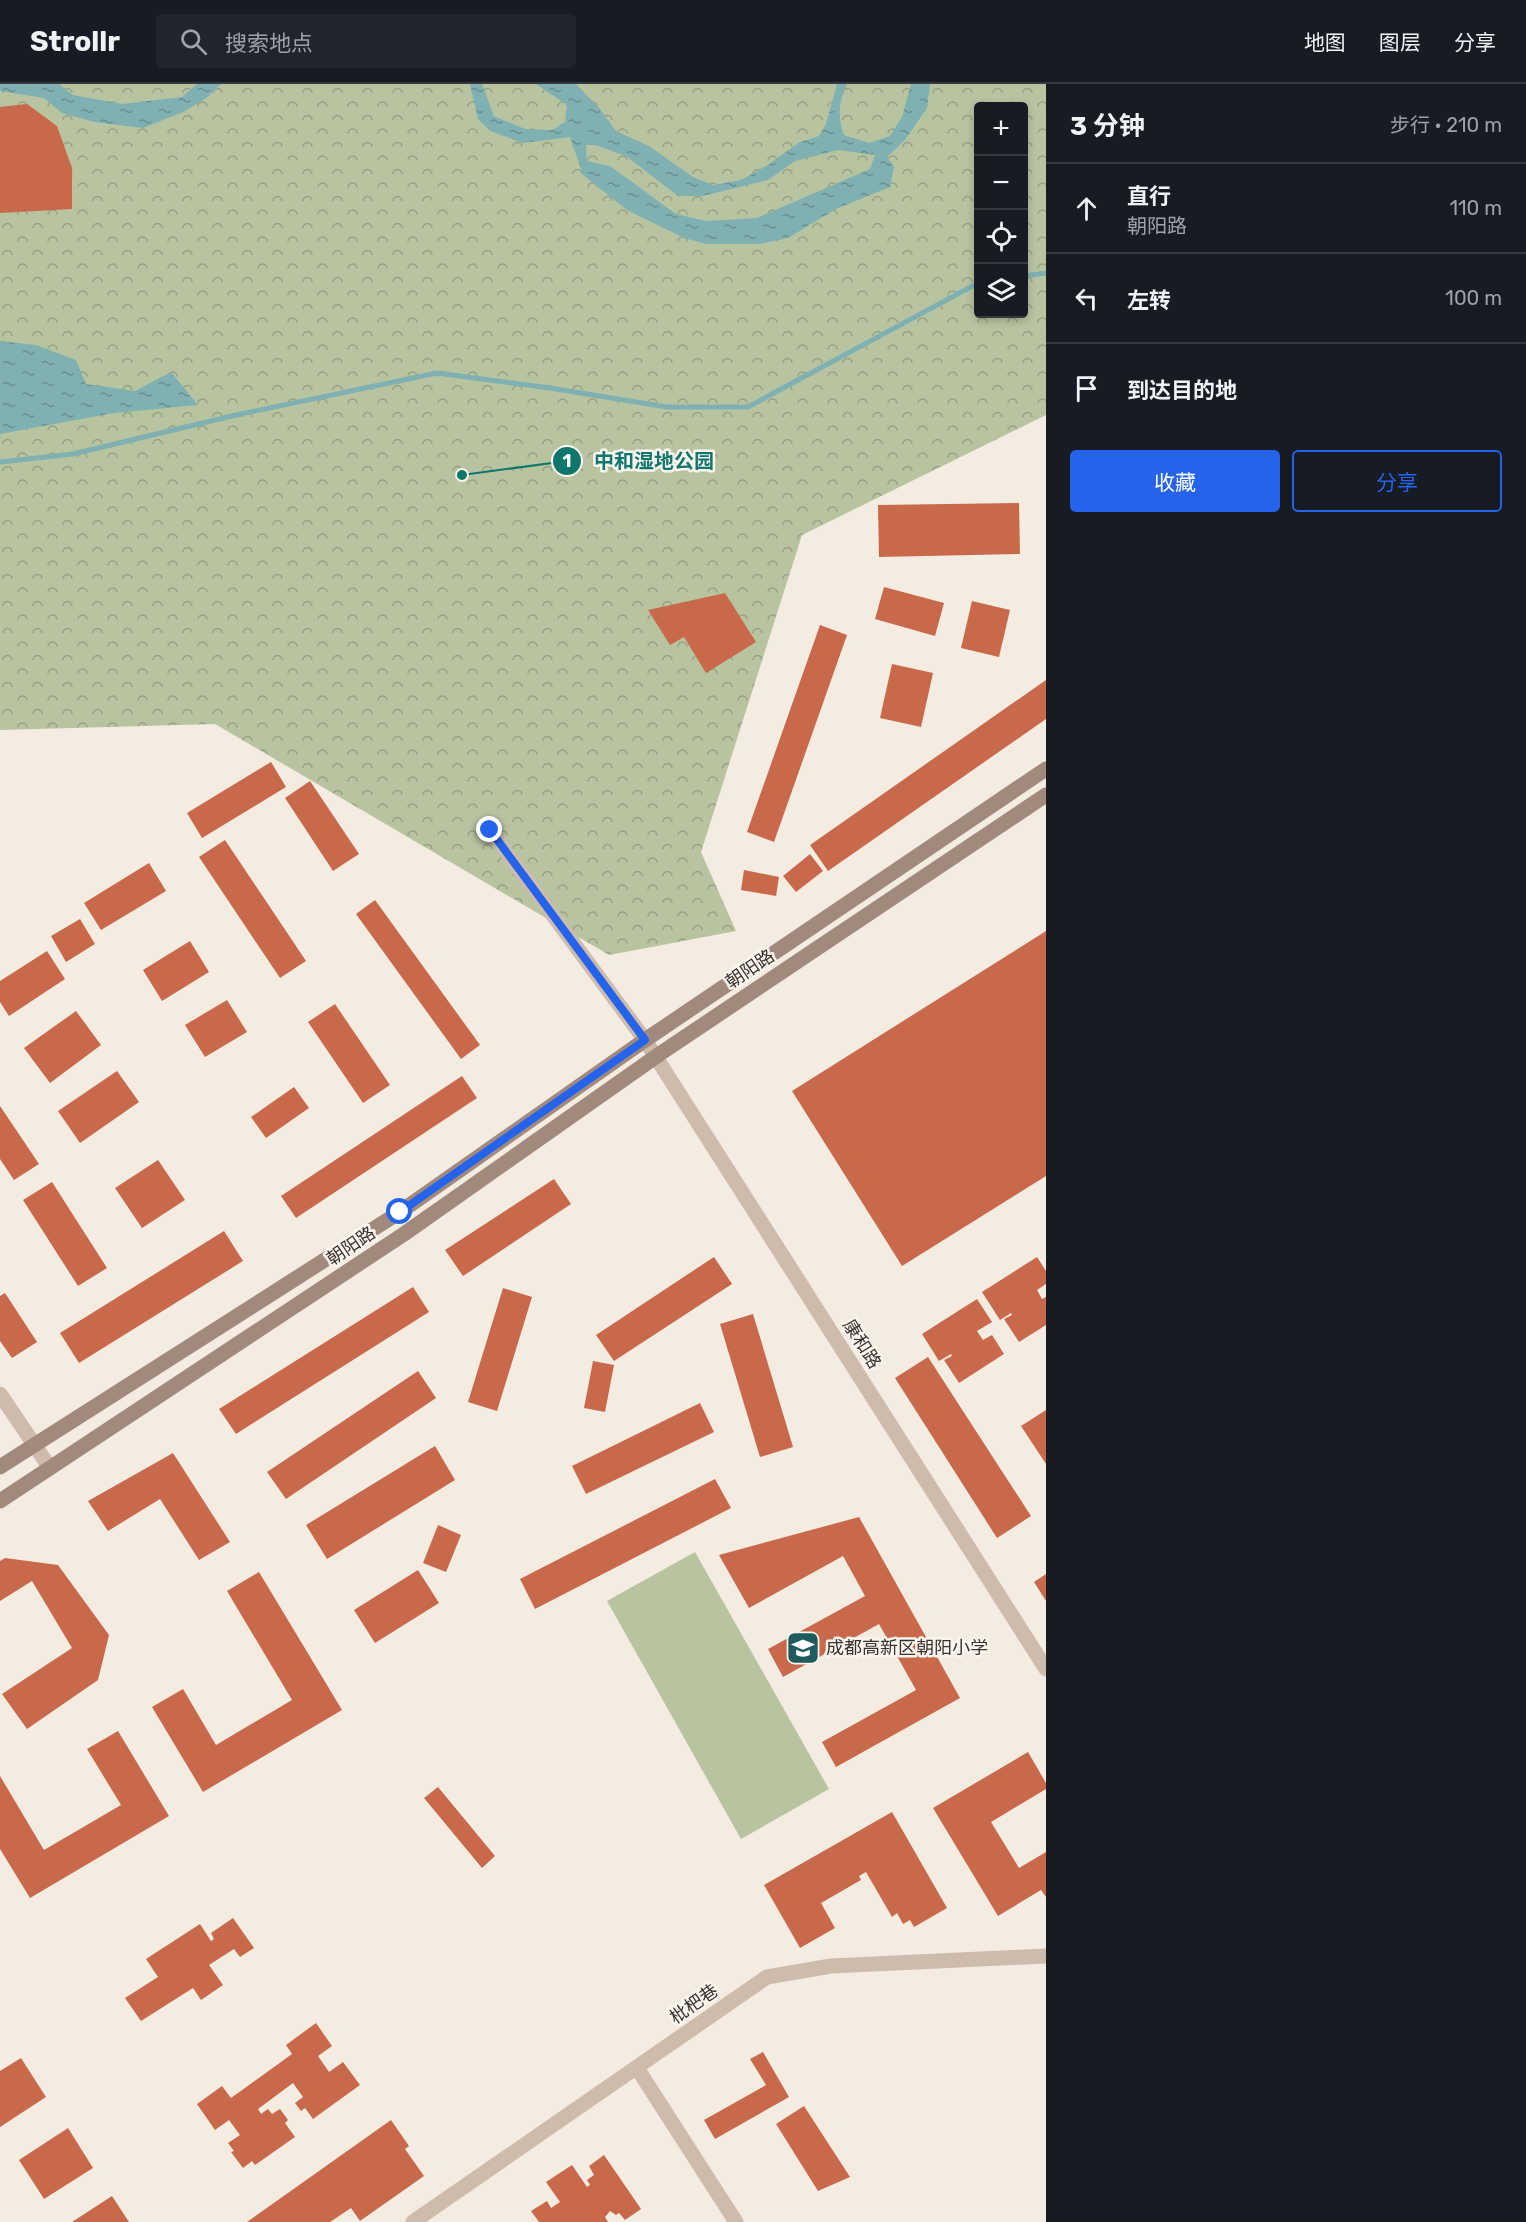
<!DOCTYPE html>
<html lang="zh">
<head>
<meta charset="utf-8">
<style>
  :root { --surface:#171b24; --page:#20242c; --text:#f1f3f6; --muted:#9ea1a6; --line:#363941; --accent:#2563eb }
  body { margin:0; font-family:Rubik,"Noto Sans SC",sans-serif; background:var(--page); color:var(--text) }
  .controls { position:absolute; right:18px; top:18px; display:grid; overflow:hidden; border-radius:6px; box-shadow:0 3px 9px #0003 }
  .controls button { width:54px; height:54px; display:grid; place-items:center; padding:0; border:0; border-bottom:2px solid var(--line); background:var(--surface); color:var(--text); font:30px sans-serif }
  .stop { position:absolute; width:18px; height:18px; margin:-14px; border:4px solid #2563eb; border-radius:50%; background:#fff }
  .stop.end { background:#2563eb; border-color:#fff; box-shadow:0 2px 6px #0008 }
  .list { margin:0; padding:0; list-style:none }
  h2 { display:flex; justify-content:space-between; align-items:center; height:78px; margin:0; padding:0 24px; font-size:26px }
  h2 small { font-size:20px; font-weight:400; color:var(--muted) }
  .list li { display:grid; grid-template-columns:39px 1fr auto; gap:18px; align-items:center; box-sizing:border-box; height:90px; padding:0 24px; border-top:2px solid var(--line) }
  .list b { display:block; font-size:22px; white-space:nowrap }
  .list p { margin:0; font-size:20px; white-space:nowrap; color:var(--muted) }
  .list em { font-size:20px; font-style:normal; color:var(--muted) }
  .actions { display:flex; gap:12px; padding:18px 24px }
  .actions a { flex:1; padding:14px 0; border:2px solid var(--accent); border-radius:6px; text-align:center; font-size:21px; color:var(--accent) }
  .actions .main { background:var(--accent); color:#fff }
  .icon { flex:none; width:33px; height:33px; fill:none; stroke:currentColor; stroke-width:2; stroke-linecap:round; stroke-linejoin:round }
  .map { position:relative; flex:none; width:1046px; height:2138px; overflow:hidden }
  header { display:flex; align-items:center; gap:36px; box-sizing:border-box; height:84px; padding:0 30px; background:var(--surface); border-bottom:2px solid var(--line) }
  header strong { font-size:28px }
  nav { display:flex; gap:33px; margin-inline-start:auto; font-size:21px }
  .search { width:420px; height:54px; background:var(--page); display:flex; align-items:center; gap:15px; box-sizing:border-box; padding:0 21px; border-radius:6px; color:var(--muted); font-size:22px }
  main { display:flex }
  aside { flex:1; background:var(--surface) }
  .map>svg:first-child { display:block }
  .grass { fill:#b8c4a0 }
  .park { fill:url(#park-crowns); fill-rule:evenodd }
  .water { fill:url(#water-ripples); fill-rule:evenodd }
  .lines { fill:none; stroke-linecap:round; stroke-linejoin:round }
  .stream { stroke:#7fb0b2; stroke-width:5 }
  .building { fill:#c8694b }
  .minor { stroke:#cdbbac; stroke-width:15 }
  .tertiary { stroke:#cdbbac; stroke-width:15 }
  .secondary { stroke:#a18a7d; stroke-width:15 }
  .route { stroke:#2563eb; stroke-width:8 }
  .labels { text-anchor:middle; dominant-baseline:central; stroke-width:5; stroke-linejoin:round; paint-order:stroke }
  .street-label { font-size:18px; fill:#3b302b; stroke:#fbf5ee }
  .poi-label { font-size:18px; fill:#3b302b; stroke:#fbf5ee; text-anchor:start }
  .leader { fill:none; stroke:#0f766e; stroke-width:2 }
  .callout-dot { fill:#0f766e; stroke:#fbf5ee; stroke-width:2 }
  .mark-label { font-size:18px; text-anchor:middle; font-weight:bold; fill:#fff }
  .callout-label { font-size:20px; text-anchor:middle; font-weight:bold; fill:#0f766e; stroke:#fbf5ee; stroke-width:5; stroke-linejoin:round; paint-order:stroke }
</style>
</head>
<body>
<header>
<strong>Strollr</strong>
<div class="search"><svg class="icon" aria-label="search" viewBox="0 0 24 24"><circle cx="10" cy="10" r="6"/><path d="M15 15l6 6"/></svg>搜索地点</div>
<nav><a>地图</a><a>图层</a><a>分享</a></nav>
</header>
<main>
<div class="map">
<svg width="1046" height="2138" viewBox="0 0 1046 2138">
  <defs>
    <pattern id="park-crowns" width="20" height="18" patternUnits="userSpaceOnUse" patternTransform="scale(1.5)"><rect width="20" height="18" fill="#b8c4a0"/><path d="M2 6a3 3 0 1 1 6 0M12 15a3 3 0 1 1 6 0" fill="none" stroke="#97a083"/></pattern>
    <pattern id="water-ripples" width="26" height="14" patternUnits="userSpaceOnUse" patternTransform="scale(1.5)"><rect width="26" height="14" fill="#7fb0b2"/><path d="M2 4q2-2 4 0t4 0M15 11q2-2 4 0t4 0" fill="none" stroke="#699091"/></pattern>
  </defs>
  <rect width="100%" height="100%" fill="#f4ebe1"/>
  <path class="grass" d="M695 1468 829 1705 741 1755 607 1517Z"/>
  <path class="park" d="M0 0H1046V331L802 451 701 768 736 847 609 871 215 640 0 646ZM978 22H1024V230H978Z"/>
  <path class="water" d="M0 0H59L73 11 122 20 182 13 197 0H221L205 15 183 28 143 44 94 38 62 29 44 14 0 7Z
    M470 0H482L494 32 525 45 552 46 565 38 567 21 536 0H576L599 24 616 47 649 62 693 93 713 101 741 96 766 82 800 58 819 52 826 40 837 0H847C839 18 837 32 844 51L869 59 890 52 902 33 911 0H930L927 24 905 56 887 73 894 83 890 103 836 125 788 154 759 160H707L684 154 627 126 583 91 570 53 523 59 490 47 478 35ZM586 61H595L626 72 678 112H703L768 96 795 77 838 66 875 71 870 85 757 134 706 137 676 130 610 82 587 77Z
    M0 257 36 261 76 276 86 300 135 307 171 288 198 321 114 329 0 350Z"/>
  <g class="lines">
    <path class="stream" d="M1024 192 1046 189
      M0 378 73 370 236 331 437 289 550 304 667 323H748L978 199"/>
  </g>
  <path class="building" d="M27 20 57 42 72 84V125L0 129V23Z
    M1019 419 1020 470 879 473 878 421Z
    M884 503 944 519 935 552 875 535Z
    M725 509 756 558 706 589 684 553 670 561 648 526Z
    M972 517 1010 526 999 573 961 564Z
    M820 541 847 551 774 758 747 748Z
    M892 580 933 589 921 643 880 634Z
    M1046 596V635L828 787 810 761Z
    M271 678 286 703 202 754 187 729Z
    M310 697 359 770 333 787 285 714Z
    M225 756 306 877 280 894 199 773Z
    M810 770 823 787 796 808 783 792Z
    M149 779 166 807 101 846 84 819Z
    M744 786 779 793 776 812 741 806Z
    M375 816 480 961 461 975 356 830Z
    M80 835 95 860 66 878 51 852Z
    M1046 847V1092L902 1182 792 1007Z
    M190 857 209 888 162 917 143 886Z
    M47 867 65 895 9 932 0 918V897Z
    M227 916 247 948 205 973 185 941Z
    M335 920 390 1001 363 1019 308 938Z
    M76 927 101 961 50 999 24 964Z
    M117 987 139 1018 80 1059 58 1027Z
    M462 992 477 1014 296 1134 281 1112Z
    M294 1003 309 1024 266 1054 251 1033Z
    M0 1022 39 1080 14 1096 0 1075Z
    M158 1076 185 1116 142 1144 115 1104Z
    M554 1095 571 1120 463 1192 445 1166Z
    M52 1098 107 1184 78 1202 23 1116Z
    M224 1147 243 1177 79 1279 60 1249Z
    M714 1173 732 1200 614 1277 596 1251Z
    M1037 1173 1046 1187V1200L1037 1206 1042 1215 1046 1213V1241L1019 1258 1004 1235 1012 1231 1011 1229 1000 1236 982 1208Z
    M413 1203 429 1228 236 1350 219 1325Z
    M503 1204 532 1213 497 1327 468 1318Z
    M5 1209 37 1258 12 1274 0 1257V1212Z
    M977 1215 992 1238 977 1247 983 1256 992 1251 1004 1270 959 1299 944 1276 952 1272 951 1270 939 1277 922 1250Z
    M753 1230 793 1363 760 1373 720 1240Z
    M928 1273 1031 1432 997 1454 895 1294Z
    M593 1277 614 1281 605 1328 584 1324Z
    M418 1287 436 1314 286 1415 267 1388Z
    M700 1319 714 1348 586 1410 572 1382Z
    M1046 1326V1380L1021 1342Z
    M435 1362 455 1396 327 1475 306 1441Z
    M173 1369 230 1458 199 1476 160 1415 108 1447 88 1417Z
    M715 1395 731 1424 535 1525 520 1495Z
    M859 1433 960 1614 836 1683 822 1658 916 1606 879 1540 783 1593 768 1565 865 1512 843 1472 749 1524 719 1471Z
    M438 1441 461 1451 446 1488 423 1479Z
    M5 1474 58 1481 109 1551 98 1596 27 1645 2 1610 72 1564 32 1497 0 1517V1477Z
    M418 1486 439 1519 375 1559 354 1526Z
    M259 1488 342 1626 203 1708 152 1623 183 1605 216 1661 292 1616 227 1507Z
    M1046 1490V1517L1034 1498Z
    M118 1647 169 1732 30 1814 0 1765V1692L44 1766 121 1721 87 1665Z
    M1028 1668 1046 1699V1705L991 1738 1019 1784 1046 1768V1813L1041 1806 998 1832 933 1724Z
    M438 1703 495 1772 482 1784 424 1714Z
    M892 1728 947 1824 914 1843 910 1836 903 1840 897 1829 892 1833 866 1788 859 1792 861 1796 821 1819 835 1844 800 1864 764 1801Z
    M233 1834 254 1864 240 1873 234 1865 209 1881 223 1901 201 1916 193 1904 141 1937 125 1914 158 1893 146 1875 200 1840 211 1857 214 1855 211 1849Z
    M316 1939 332 1962 318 1972 329 1988 343 1978 360 2001 313 2035 305 2024 301 2027 295 2019 303 2013 293 1999 258 2025 261 2030 268 2025 272 2030 280 2025 288 2036 285 2039 295 2053 255 2081 252 2077 243 2084 231 2068 234 2067 228 2059 240 2051 229 2036 215 2046 197 2020 222 2002 231 2014 292 1970 286 1961Z
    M763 1968 789 2013 715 2055 704 2036 766 2001 750 1975Z
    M21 1974 46 2013 0 2043V1987Z
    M804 2022 850 2093 818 2107 776 2040Z
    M391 2036 409 2062 405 2065 424 2092 360 2137 351 2124 330 2138H247Z
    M68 2044 93 2084 44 2115 19 2076Z
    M604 2071 641 2125 625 2136 619 2129 616 2131 610 2127 605 2133 608 2138H539L531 2127 547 2117 551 2124 560 2118 546 2098 572 2081 587 2103 590 2101 587 2096 594 2091 589 2082Z
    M112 2112 129 2138H72Z"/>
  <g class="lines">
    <path class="minor" d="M490 746 645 956
      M0 1310 50 1384
      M637 1984 736 2138
      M413 2138 767 1893 831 1882 1046 1872"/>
    <path class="tertiary" d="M645 956 1046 1585"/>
    <path class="secondary" d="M0 1383 400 1128 645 956 1046 685
      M0 1417 404 1150 661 969 1046 711"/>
  </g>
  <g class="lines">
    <path class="route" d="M400 1128 645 956 490 746"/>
  </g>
  <defs>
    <g id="school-square" transform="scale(1.725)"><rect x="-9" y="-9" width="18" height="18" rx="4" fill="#1f5a5e" stroke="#fbf5ee"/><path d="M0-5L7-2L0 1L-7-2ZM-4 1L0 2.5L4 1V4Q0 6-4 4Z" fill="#fff"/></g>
  </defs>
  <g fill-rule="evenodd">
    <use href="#school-square" x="803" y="1564"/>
  </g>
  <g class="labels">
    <g class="street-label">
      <text transform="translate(750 885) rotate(-34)">朝阳路</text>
      <text transform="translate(351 1162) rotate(-34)">朝阳路</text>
      <text transform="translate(862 1260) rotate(58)">康和路</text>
      <text transform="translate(694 1920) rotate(-35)">枇杷巷</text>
    </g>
    <g class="poi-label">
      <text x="826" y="1564">成都高新区朝阳小学</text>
    </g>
  </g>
  <path class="leader" d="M462 391L567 377"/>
  <g class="callout-dot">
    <circle cx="462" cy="391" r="6"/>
    <circle cx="567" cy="377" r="15"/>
  </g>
  <g class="mark-label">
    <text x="567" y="383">1</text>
  </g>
  <g class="callout-label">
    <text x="654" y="384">中和湿地公园</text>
  </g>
</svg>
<div class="controls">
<button>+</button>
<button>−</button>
<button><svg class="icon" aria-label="locate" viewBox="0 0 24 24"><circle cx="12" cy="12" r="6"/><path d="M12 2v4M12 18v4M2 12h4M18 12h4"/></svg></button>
<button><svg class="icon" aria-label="layers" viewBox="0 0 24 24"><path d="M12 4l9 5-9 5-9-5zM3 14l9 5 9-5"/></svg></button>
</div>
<div class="stop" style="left:400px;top:1128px"></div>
<div class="stop end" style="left:490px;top:746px"></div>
</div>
<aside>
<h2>3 分钟<small>步行 · 210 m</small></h2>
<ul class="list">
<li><svg class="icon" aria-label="ahead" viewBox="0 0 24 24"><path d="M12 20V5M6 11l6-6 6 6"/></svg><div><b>直行</b><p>朝阳路</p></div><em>110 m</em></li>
<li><svg class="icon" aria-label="left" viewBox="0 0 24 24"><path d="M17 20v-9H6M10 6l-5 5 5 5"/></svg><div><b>左转</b></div><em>100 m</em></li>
<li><svg class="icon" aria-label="arrive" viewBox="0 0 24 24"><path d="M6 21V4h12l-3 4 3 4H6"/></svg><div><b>到达目的地</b></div></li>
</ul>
<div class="actions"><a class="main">收藏</a><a>分享</a></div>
</aside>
</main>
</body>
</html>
